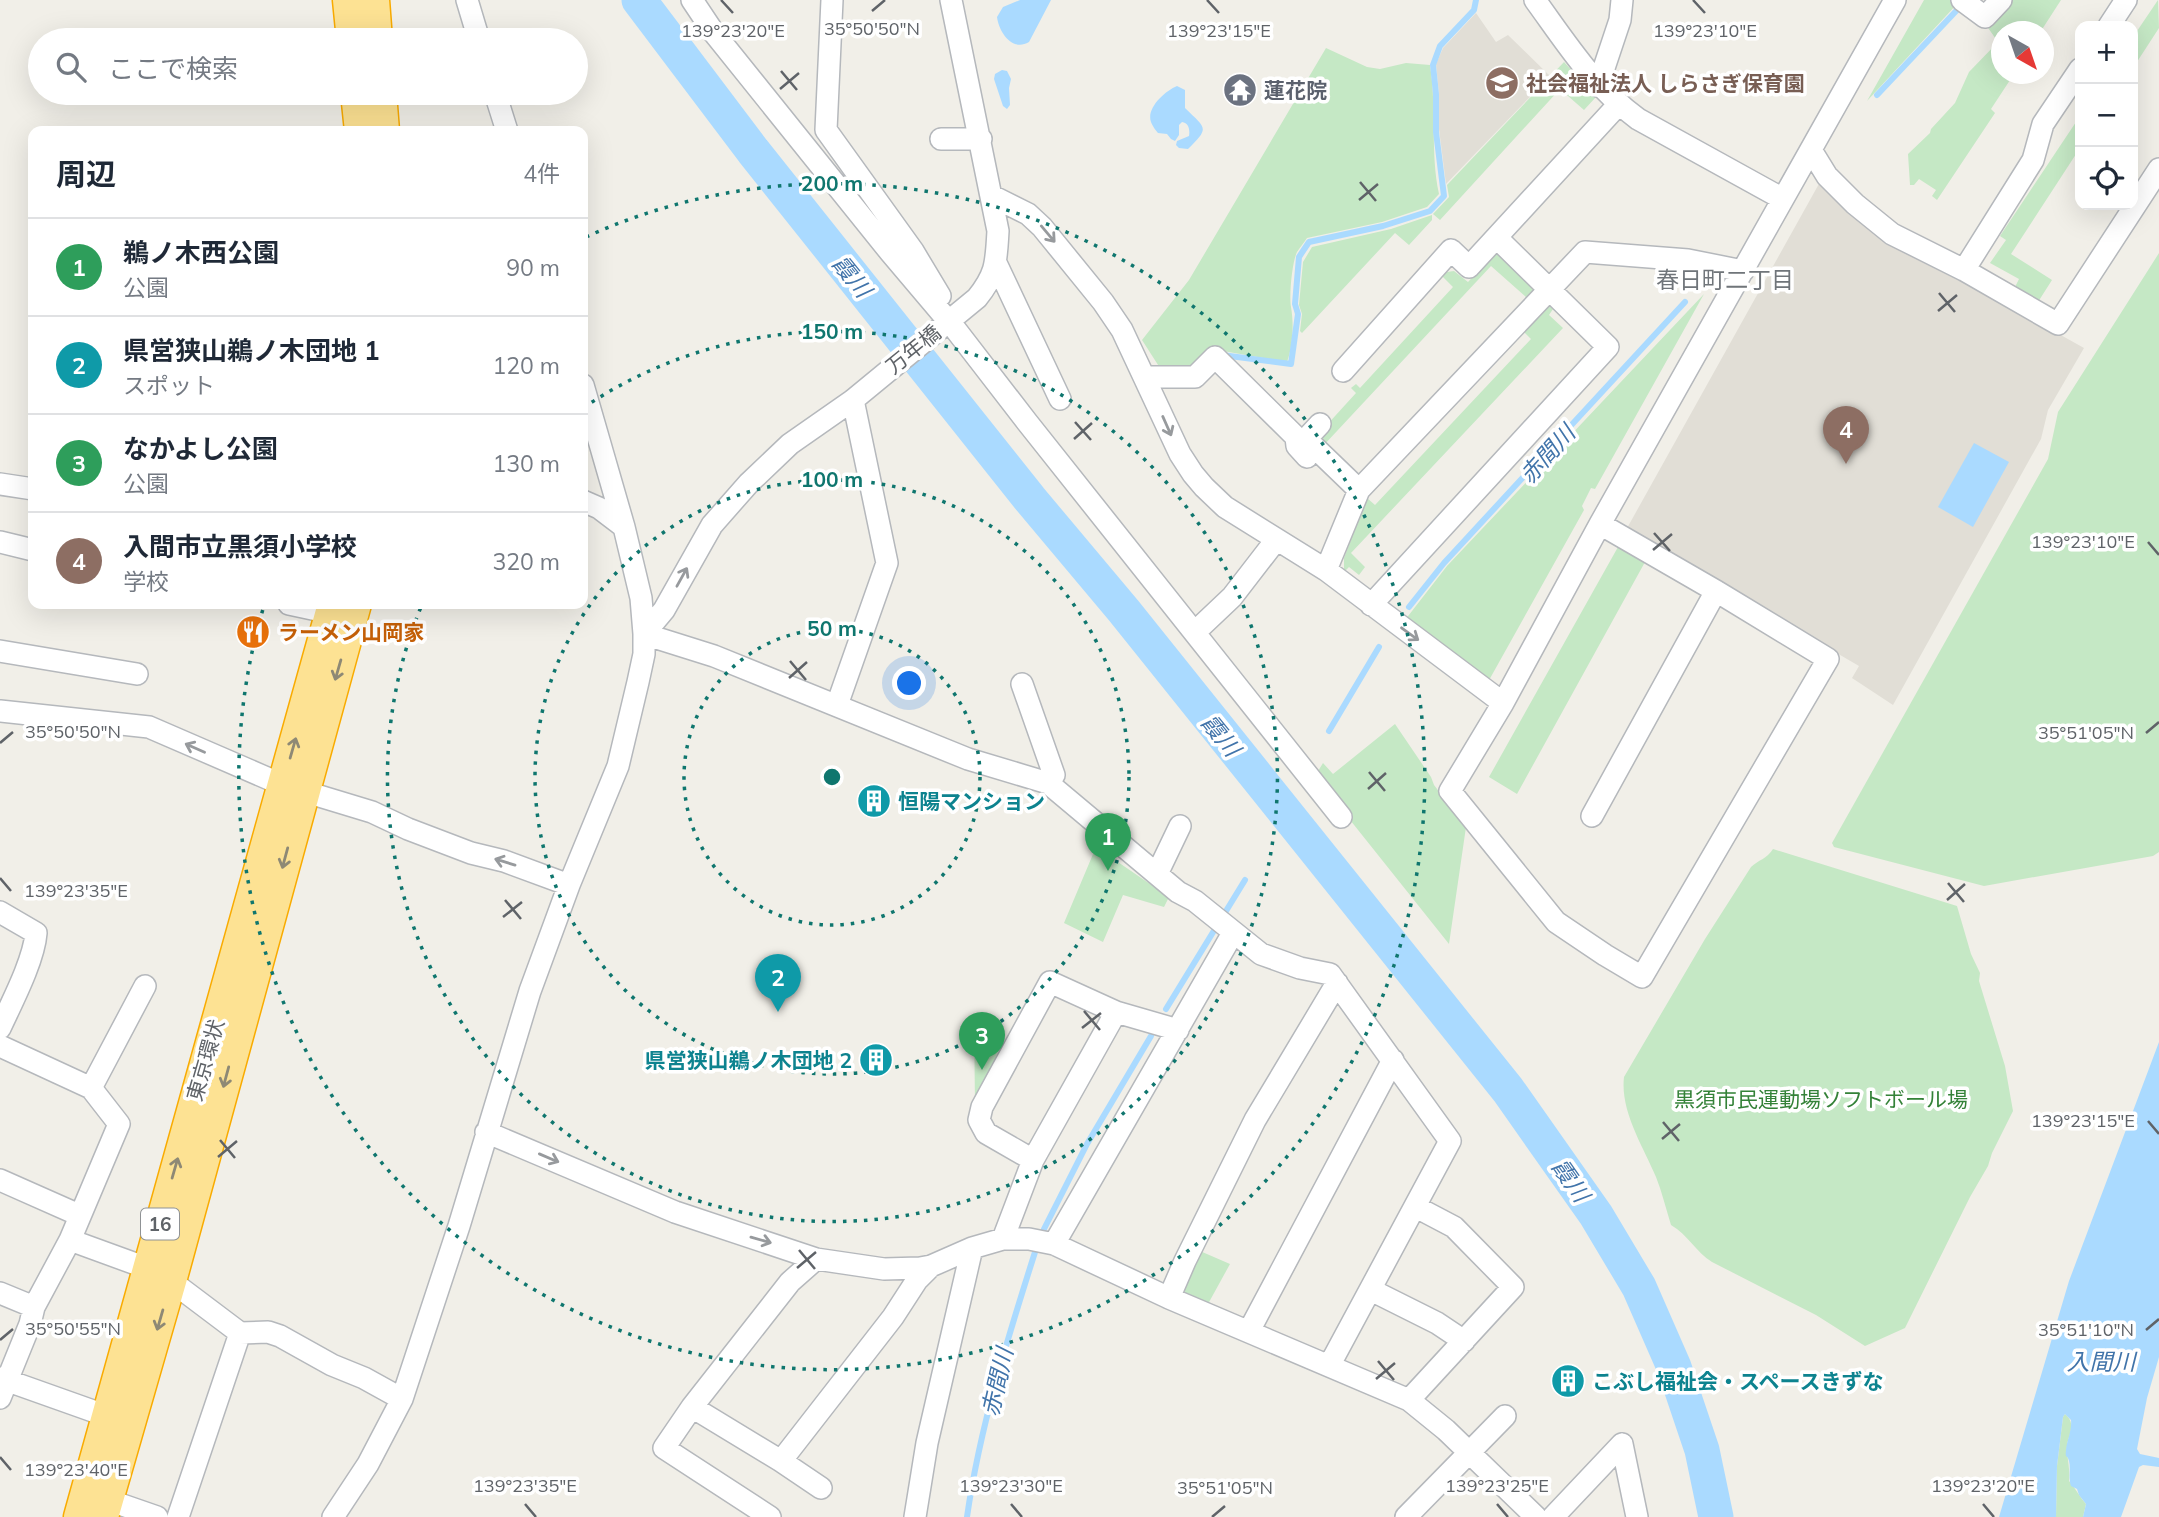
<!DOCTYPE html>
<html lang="ja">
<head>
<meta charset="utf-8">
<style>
  :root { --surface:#fff; --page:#f2f2f3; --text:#1f2937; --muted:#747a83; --line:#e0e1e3; --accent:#db2777 }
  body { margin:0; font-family:Mulish,"Noto Sans JP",sans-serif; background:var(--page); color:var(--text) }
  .controls { position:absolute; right:21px; top:21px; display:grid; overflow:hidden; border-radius:14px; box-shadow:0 7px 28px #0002 }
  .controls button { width:63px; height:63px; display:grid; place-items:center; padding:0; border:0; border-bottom:2px solid var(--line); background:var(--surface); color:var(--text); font:35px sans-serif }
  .compass { position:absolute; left:1991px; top:21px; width:63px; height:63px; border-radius:50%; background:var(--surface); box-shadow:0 7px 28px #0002; rotate:140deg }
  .you { position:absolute; left:910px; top:684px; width:24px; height:24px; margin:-18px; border:5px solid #fff; border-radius:50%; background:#1a73e8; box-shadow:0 0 0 10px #1a73e833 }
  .badge { display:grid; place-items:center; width:46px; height:46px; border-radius:50%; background:var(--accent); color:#fff; font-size:23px; font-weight:700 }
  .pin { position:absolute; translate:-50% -58px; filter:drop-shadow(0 2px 4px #0008) }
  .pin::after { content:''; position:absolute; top:37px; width:24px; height:21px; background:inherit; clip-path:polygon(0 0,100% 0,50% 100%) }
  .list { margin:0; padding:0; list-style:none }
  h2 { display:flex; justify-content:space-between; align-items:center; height:91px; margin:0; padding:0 28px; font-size:30px }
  h2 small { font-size:23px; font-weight:400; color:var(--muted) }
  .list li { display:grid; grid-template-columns:46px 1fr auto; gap:21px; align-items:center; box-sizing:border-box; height:98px; padding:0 28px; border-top:2px solid var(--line) }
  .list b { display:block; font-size:26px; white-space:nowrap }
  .list p { margin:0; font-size:23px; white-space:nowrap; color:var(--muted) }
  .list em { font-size:23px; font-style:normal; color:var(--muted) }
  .icon { flex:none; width:38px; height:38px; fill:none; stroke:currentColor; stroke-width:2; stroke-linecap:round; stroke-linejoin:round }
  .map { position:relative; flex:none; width:2159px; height:1517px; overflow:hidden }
  .search { position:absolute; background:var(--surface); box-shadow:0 7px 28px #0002; left:28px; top:28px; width:560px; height:77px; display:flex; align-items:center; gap:18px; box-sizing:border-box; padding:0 24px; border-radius:38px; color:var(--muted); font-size:26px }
  .panel { position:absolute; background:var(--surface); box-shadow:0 7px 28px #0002; left:28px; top:126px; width:560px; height:483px; border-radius:14px }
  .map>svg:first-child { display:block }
  .education { fill:#e1ded6 }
  .green { fill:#c5e8c5 }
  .water { fill:#aadaff }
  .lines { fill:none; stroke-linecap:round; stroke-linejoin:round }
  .stream { stroke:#aadaff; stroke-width:6 }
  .river { stroke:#aadaff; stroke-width:35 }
  .minor-casing { stroke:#b5b8bc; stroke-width:24 }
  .highway-casing { stroke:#f9ab00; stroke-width:33 }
  .minor { stroke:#fff; stroke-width:21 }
  .highway { stroke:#fde293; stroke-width:30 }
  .oneway { stroke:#979a9d }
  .oneway2 { stroke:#8e8975 }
  .ticks { fill:none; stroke:#5f6368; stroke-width:2.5 }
  .ring { fill:none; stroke:#0f766e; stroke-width:3.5; stroke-dasharray:3.5 7 }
  .labels { text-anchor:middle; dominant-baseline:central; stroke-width:7; stroke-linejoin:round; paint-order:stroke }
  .shield { fill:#fff; stroke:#8f9295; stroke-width:2 }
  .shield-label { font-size:19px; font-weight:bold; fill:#5f6368 }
  .education-label { font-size:21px; font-weight:bold; fill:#785e54; stroke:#fff; text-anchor:start }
  .worship-label { font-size:21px; font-weight:bold; fill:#5b616d; stroke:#fff; text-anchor:start }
  .street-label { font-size:21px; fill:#5f6368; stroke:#fff }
  .food-label { font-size:21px; font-weight:bold; fill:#c56008; stroke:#fff; text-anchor:start }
  .culture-label { font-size:21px; font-weight:bold; fill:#0d838f; stroke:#fff; text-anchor:start }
  .park-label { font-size:21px; fill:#348238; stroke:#fff }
  .water-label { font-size:23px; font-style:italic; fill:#4174aa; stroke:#fff }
  .neighbourhood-label { font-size:23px; fill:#70757a; stroke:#fff }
  .ticks-label { font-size:18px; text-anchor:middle; fill:#5f6368; stroke:#fff; stroke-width:7; stroke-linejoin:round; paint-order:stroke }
  .centre { fill:#0f766e; stroke:#fff; stroke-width:3.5 }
  .ring-label { font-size:21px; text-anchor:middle; font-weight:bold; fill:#0f766e; stroke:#fff; stroke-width:7; stroke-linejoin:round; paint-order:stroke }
</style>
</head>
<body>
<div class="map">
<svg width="2159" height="1517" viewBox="0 0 2159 1517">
  <rect width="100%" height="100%" fill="#f1efe8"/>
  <path class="education" d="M1476 13 1496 42 1508 35 1550 76 1446 184 1439 129V94L1436 64 1443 48Z
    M1820 182 1989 295 2084 348 2048 410 2041 439 1893 705 1852 678 1859 666 1626 530Z"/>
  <path class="green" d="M1924 0H1954L1958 3 1867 101Z
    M2009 0H2061L2041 31 2002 32V74H2014L1991 109 1995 113 1937 200 1932 196 1936 190 1919 179 1914 185H1910L1908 154 1930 133 1931 129 1955 103 1969 72 1998 42 1986 25Z
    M2158 0 2159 28 2133 68V37Z
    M1326 48 1367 67 1380 69 1406 63 1430 65C1437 108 1430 152 1439 194L1427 207 1382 222 1307 238C1304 243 1300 247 1297 252 1292 262 1289 296 1291 307 1294 324 1293 346 1287 362L1217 350 1190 373 1160 368 1142 340 1189 280Z
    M1564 62 1596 97 1584 110 1560 89 1440 220 1433 214 1449 197 1447 185Z
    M2080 116V148L2011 254 2052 280 2038 302 2014 289 2019 279 1990 263 2006 240 2000 236Z
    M1432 215V220L1409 245 1395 233 1302 333 1300 331 1302 314 1299 305 1303 262 1312 247 1391 229Z
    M2159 253V852L2153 856 1984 886 1834 847 1832 843 2048 459 2058 412Z
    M1498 254 1502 255 1536 288 1527 298 1491 266 1323 446 1315 438 1356 393 1351 388 1356 384 1360 388 1453 287 1442 276 1447 272 1454 271 1468 282 1492 256Z
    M1704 294 1595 489 1591 488 1582 506 1584 510 1488 682 1405 620 1447 566Z
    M1550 306 1553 309 1549 315 1563 328 1351 553 1365 567 1359 575 1349 567 1344 572V558L1367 498 1375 505 1531 339 1522 330 1542 309Z
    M1618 547 1645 562 1517 794 1489 777Z
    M1395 724 1431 777 1434 785 1466 827 1449 944 1315 776 1323 763 1333 774Z
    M1096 847 1169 897 1164 907 1123 895 1103 942 1064 923Z
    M1773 849 1957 906 1971 954 1980 973 1979 981 2005 1066 2013 1111 1992 1153 1988 1166 1970 1197 1905 1328 1865 1346 1816 1315 1712 1262C1696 1252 1688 1235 1671 1225 1666 1209 1662 1192 1656 1177 1643 1146 1620 1111 1624 1077L1705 939 1751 867C1758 860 1767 859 1773 849Z
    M974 1017 1005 1035 975 1106Z
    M1200 1251 1230 1264 1208 1304 1179 1292Z
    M2065 1414C2079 1426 2065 1437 2067 1452 2068 1462 2070 1470 2069 1481 2076 1489 2079 1496 2086 1504L2083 1517H2056L2057 1466 2063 1417Z"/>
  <path class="water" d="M1020 0H1051L1029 42C1012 52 999 32 997 17L1003 7Z
    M1002 70 1007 71 1011 79 1009 88 1010 105 1007 109 1003 106 994 79 995 74Z
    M1177 86 1185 90V108C1205 128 1211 127 1188 149L1179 148 1176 145 1177 141 1189 136C1190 130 1189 123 1182 122L1179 125V135L1175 141 1171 139 1167 134 1158 133C1156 131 1152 125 1151 122 1146 108 1165 91 1177 86Z
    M1974 443 2009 462 1973 527 1938 507Z
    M2159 1042V1357L2147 1398 2137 1449 2140 1454 2159 1458V1467L2143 1465 2139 1467 2121 1517H2083L2086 1504 2079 1495 2077 1489 2071 1486C2068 1477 2071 1469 2069 1461 2067 1453 2065 1460 2066 1450 2067 1439 2072 1431 2071 1420L2065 1414 2063 1417 2057 1466 2056 1517H1999L2069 1281Z"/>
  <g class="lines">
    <path class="stream" d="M1877 95 1957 10
      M1222 355 1291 364 1298 314 1295 304 1299 257 1309 242 1383 226 1430 211 1444 196 1436 132V94L1433 65 1440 46 1474 10 1476 0
      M1409 607 1444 563 1685 302
      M1329 731 1379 647
      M1166 1009 1245 880
      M1044 1229 1087 1144 1151 1036
      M967 1517C980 1426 1008 1337 1036 1249"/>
    <path class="river" d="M639 0 753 151 1030 499 1124 611 1508 1090 1596 1215 1639 1287 1674 1367 1702 1450 1716 1517"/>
    <g class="minor-casing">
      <path id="minor" d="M467 0 479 40
        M692 0 714 33 890 252 956 330 1027 422 1341 817
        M832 0 826 130 913 251 940 296
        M1535 0C1567 44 1593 86 1638 119L1783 199
        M1962 0 1985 17 2001 0
        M2109 26 2126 0
        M2080 69 2043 124 2033 160 1964 270 2058 324 2159 169
        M1598 86 1620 20 1622 0
        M495 93 507 131
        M941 139H981
        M1811 150 1827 176 1855 204 1892 234 1964 270
        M992 196 1028 214 1042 227 1103 302 1122 330 1180 454 1193 474 1204 487 1225 507 1326 570 1503 703
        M996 263 1060 399
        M1343 371 1451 250 1469 267 1618 105
        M1146 377H1195L1215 357 1296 437 1297 446 1307 457
        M1320 424 1306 439 1359 490
        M0 484 33 489
        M583 501 599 508 624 527
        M1600 524 1716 591 1828 659 1642 977 1605 955 1556 922 1450 791 1503 703 1600 524 1895 0
        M0 542 33 550
        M1326 570 1359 490 1585 252 1688 260 1743 271
        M289 604 331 613
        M1371 605 1608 347 1497 238
        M1195 632 1232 597 1276 540
        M644 634 714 656 968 759 1048 783 1178 892 1195 901 1261 954 1300 968 1330 974 1450 1141 1329 1366
        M644 634 664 610 712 525 749 483 790 444 853 400 977 298C997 273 996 262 998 231L951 0
        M0 651 137 674
        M1022 684 1054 775 1048 783
        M837 705 887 563 853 400
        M0 711 149 727 283 785 372 812 408 829 471 853 504 861 569 885
        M1592 816 1716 591
        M1157 874 1180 826
        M0 912 36 933C34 960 12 1002 0 1028
        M0 1046 91 1088
        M486 1132 675 1212 816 1259 884 1269 920 1268 931 1266 972 1248 1003 1239H1029L1054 1244 1169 1298 1409 1400 1446 1430 1536 1517
        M1033 1160 986 1133 979 1120 982 1107 1050 982 1116 1012 1178 1030
        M0 1180 79 1215
        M1003 1239 1033 1160 1116 1012
        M70 1240 147 1268
        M1054 1244 1233 933
        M171 1281 240 1333 268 1332 280 1336 332 1365 364 1378 402 1399
        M1371 1290 1437 1323 1464 1341
        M0 1293 34 1307
        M1169 1298 1185 1261 1255 1120 1337 983
        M1249 1331 1393 1060
        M0 1378 107 1416
        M0 1398 30 1324 34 1307 70 1240 119 1124 91 1088 145 986
        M1409 1400 1513 1287 1454 1227 1416 1207
        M692 1407 781 1461 821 1488
        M1622 1444 1637 1517
        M781 1461 893 1317 917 1280 931 1266
        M108 1500 157 1517
        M178 1517 240 1333
        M333 1517 368 1464 402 1399 459 1226 530 991 569 885 618 766 638 682 644 654V634L641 598 624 527 583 385
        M770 1517 664 1448 692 1407 790 1282 816 1259
        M915 1517 927 1443 972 1248
        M1406 1517 1505 1416
        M1553 1517 1622 1444"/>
    </g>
    <g class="highway-casing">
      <path id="highway" d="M348 0 352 40
        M374 0 377 40
        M356 93 360 131
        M381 93 384 131
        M79 1517 333 604
        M103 1517 171 1281 356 604"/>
    </g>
    <use href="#minor" class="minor"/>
    <use href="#highway" class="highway"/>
  </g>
  <defs><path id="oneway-shaft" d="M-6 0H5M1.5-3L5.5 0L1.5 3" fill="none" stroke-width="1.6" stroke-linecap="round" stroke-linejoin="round" transform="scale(1.75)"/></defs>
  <g class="oneway">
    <use href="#oneway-shaft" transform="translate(1048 234) rotate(50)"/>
    <use href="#oneway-shaft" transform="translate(1167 426) rotate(66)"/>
    <use href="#oneway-shaft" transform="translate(682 577) rotate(-61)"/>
    <use href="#oneway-shaft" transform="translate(1410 634) rotate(36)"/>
    <use href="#oneway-shaft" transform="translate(195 748) rotate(-156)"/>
    <use href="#oneway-shaft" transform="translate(505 862) rotate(-163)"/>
    <use href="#oneway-shaft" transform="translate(549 1158) rotate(23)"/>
    <use href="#oneway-shaft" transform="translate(761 1240) rotate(16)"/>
  </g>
  <g class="oneway2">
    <use href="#oneway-shaft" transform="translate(338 670) rotate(106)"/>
    <use href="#oneway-shaft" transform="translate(293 748) rotate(-74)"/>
    <use href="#oneway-shaft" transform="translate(285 858) rotate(105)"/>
    <use href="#oneway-shaft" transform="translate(226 1077) rotate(105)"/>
    <use href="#oneway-shaft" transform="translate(175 1168) rotate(-74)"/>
    <use href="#oneway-shaft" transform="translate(160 1320) rotate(106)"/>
  </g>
  <path class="ticks" d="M721 0 733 13M1207 0 1219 13M1693 0 1705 13M872 11 885 0M781 71 797 90M780 89 799 73M1360 182 1376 201M1359 200 1378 184M1939 293 1955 312M1938 311 1957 295M1075 422 1091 440M1074 439 1092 423M1654 533 1670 551M2148 542 2159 555M1653 550 1672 534M790 661 806 680M789 678 807 662M2146 733 2159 722M0 743 13 732M1369 772 1385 791M1368 789 1386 773M0 878 11 891M1948 883 1964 902M505 900 521 919M1947 900 1965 884M503 917 522 902M1084 1011 1100 1030M1082 1028 1101 1013M2148 1121 2159 1134M1663 1122 1679 1141M1662 1139 1680 1124M220 1140 235 1158M218 1157 237 1141M799 1250 815 1269M797 1268 816 1252M2146 1330 2159 1319M0 1340 13 1329M1378 1361 1394 1380M1376 1379 1395 1363M0 1457 11 1470M525 1504 536 1517M1011 1504 1022 1517M1497 1504 1508 1517M1983 1504 1994 1517M1212 1517 1225 1506"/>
  <g class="ring">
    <circle cx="832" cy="777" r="148"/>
    <circle cx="832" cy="777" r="297"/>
    <path d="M583 408A445 445 0 1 1 421 607"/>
    <path d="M586 237A593 593 0 1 1 263 609"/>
  </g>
  <defs>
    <g id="school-disc" transform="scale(1.75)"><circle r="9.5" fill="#8d6e63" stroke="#fff"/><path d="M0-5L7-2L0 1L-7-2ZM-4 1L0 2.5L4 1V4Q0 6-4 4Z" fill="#fff"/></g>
    <g id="temple-disc" transform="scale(1.75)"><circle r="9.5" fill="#6b7280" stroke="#fff"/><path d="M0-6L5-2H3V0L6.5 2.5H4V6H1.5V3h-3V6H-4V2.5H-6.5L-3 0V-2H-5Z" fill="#fff"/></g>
    <g id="restaurant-disc" transform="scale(1.75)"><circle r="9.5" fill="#e8710a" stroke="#fff"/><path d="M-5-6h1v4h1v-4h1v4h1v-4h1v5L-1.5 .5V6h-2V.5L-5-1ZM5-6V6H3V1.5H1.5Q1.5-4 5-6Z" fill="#fff"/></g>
    <g id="building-disc" transform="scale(1.75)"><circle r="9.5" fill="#0f9aa8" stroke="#fff"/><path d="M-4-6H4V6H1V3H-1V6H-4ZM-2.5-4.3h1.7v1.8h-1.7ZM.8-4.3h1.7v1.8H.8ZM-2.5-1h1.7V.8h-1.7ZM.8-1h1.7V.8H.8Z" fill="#fff"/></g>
  </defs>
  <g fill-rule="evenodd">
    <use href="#school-disc" x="1502" y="83"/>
    <use href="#temple-disc" x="1240" y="90"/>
    <use href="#restaurant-disc" x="253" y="632"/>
    <use href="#building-disc" x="874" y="801"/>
    <use href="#building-disc" x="876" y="1060"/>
    <use href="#building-disc" x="1568" y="1381"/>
  </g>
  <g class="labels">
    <rect class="shield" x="141" y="1208.5" width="38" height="31" rx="5"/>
    <g class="shield-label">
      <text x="160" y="1224">16</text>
    </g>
    <g class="education-label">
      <text x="1526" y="83">社会福祉法人 しらさぎ保育園</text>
    </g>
    <g class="worship-label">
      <text x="1264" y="90">蓮花院</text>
    </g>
    <g class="street-label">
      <text transform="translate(913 349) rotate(-39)">万年橋</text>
      <text transform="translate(205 1060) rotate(-74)">東京環状</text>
    </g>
    <g class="food-label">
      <text x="278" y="632">ラーメン山岡家</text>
    </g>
    <g class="culture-label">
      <text x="898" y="801">恒陽マンション</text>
      <text x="852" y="1060" text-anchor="end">県営狭山鵜ノ木団地 2</text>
      <text x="1592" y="1381">こぶし福祉会・スペースきずな</text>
    </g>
    <g class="park-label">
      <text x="1821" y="1099">黒須市民運動場ソフトボール場</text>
    </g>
    <g class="water-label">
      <text transform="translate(852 276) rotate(51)">霞川</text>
      <text transform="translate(1547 454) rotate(-48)">赤間川</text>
      <text transform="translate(1221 735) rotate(51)">霞川</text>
      <text transform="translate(1571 1180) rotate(55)">霞川</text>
      <text x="2101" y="1361">入間川</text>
      <text transform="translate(997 1382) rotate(-77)">赤間川</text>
    </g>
    <g class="neighbourhood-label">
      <text x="1725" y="279">春日町二丁目</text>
    </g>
  </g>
  <g class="ticks-label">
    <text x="872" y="35">35°50'50"N</text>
    <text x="733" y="37">139°23'20"E</text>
    <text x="1219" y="37">139°23'15"E</text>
    <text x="1705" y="37">139°23'10"E</text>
    <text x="2083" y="548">139°23'10"E</text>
    <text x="73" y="738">35°50'50"N</text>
    <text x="2086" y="739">35°51'05"N</text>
    <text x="76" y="897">139°23'35"E</text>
    <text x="2083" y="1127">139°23'15"E</text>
    <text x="73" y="1335">35°50'55"N</text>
    <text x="2086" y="1336">35°51'10"N</text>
    <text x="76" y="1476">139°23'40"E</text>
    <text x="525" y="1492">139°23'35"E</text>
    <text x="1011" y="1492">139°23'30"E</text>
    <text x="1497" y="1492">139°23'25"E</text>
    <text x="1983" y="1492">139°23'20"E</text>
    <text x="1225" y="1494">35°51'05"N</text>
  </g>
  <circle cx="832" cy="777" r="10" class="centre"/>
  <g class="ring-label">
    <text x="832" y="191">200 m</text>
    <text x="832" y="339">150 m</text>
    <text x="832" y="487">100 m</text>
    <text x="832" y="636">50 m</text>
  </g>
</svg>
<div class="controls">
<button>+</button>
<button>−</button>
<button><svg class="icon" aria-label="locate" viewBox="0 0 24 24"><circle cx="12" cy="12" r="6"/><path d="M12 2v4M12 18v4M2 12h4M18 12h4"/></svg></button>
</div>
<svg class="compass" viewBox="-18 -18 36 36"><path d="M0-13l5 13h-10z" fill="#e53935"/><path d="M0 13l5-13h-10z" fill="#747a83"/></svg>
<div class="you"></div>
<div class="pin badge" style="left:1108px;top:871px;background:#2e9e5b">1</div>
<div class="pin badge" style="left:778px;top:1012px;background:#0f9aa8">2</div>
<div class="pin badge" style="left:982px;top:1070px;background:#2e9e5b">3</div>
<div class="pin badge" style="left:1846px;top:464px;background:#8d6e63">4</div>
<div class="search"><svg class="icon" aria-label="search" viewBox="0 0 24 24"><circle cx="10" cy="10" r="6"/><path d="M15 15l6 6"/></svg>ここで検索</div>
<section class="panel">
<h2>周辺<small>4件</small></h2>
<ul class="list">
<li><span class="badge" style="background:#2e9e5b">1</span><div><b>鵜ノ木西公園</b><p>公園</p></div><em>90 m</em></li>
<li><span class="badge" style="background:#0f9aa8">2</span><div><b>県営狭山鵜ノ木団地 1</b><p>スポット</p></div><em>120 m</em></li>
<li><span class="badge" style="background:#2e9e5b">3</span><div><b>なかよし公園</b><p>公園</p></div><em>130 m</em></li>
<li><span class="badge" style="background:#8d6e63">4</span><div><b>入間市立黒須小学校</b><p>学校</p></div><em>320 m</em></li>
</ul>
</section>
</div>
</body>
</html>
